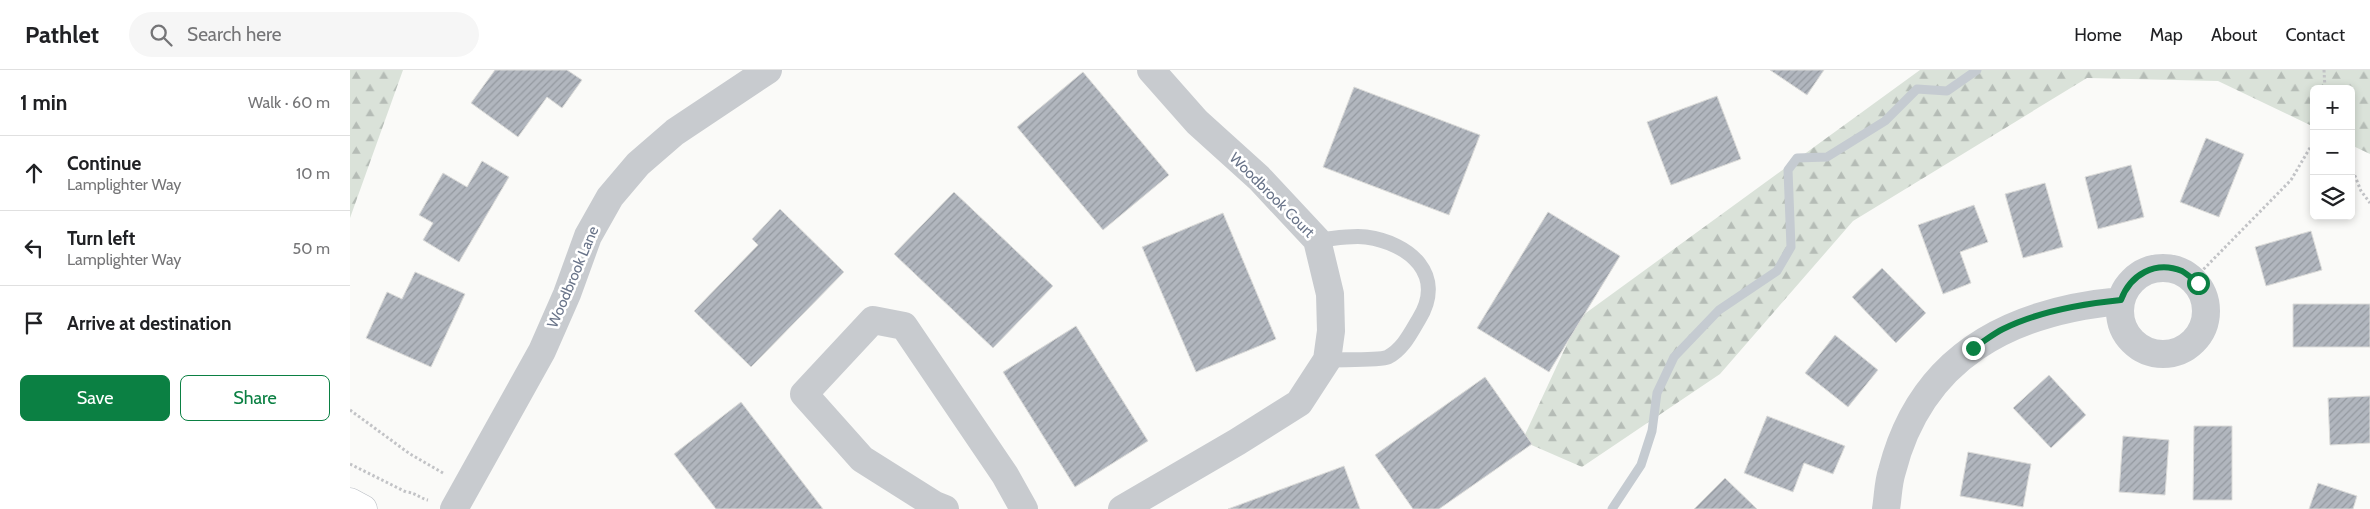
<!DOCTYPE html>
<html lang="en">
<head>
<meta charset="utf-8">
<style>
  :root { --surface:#fff; --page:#f6f6f6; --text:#202124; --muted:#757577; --line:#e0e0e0; --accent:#0b8043 }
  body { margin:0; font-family:Cabin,sans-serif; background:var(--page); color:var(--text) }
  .controls { position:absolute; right:15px; top:15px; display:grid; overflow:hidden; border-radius:8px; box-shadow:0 2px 8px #0003 }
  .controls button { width:45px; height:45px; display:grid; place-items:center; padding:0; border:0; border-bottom:1px solid var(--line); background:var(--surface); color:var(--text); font:25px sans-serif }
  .stop { position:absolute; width:15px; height:15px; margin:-11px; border:4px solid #0b8043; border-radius:50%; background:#fff }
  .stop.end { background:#0b8043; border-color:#fff; box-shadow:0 1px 5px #0008 }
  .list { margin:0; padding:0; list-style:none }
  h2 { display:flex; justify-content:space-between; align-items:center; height:65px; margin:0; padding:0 20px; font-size:21px }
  h2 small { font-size:16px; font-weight:400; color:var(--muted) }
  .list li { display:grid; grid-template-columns:32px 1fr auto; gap:15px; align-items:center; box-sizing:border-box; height:75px; padding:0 20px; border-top:1px solid var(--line) }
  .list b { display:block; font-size:19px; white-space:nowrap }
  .list p { margin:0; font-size:16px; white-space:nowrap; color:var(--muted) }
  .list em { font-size:16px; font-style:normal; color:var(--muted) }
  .actions { display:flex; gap:10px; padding:15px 20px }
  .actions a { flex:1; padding:11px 0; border:1px solid var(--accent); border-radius:8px; text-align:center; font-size:18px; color:var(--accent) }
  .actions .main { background:var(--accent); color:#fff }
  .icon { flex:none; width:28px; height:28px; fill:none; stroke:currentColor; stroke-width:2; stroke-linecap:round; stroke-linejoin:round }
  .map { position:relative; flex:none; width:2020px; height:439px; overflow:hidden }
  header { display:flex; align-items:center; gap:30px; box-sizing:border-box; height:70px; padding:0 25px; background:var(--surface); border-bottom:1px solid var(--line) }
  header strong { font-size:24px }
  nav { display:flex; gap:28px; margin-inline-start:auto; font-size:18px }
  .search { width:350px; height:45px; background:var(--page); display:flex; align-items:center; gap:12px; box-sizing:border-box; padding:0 18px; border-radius:28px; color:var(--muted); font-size:19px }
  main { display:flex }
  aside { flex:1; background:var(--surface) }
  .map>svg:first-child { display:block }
  .forest { fill:url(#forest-firs) }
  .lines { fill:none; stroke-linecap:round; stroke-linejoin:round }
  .stream { stroke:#c5cbd1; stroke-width:9 }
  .building { fill:url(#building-hatch); stroke:#dcdcda }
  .secondary-casing { stroke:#babec4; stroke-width:29 }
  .path { stroke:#c2c3c6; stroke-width:3; stroke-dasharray:2.5 2.5; stroke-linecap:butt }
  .lane { stroke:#c8cbcf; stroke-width:15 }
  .street { stroke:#c8cbcf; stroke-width:28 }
  .secondary { stroke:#fff; stroke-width:28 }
  .route { stroke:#0b8043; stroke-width:6 }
  .labels { text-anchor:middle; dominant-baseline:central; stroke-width:5; stroke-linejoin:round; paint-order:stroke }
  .street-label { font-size:15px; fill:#697489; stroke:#fff }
</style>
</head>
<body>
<header>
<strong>Pathlet</strong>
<div class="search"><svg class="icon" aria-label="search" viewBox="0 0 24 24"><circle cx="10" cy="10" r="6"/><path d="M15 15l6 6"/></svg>Search here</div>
<nav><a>Home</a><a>Map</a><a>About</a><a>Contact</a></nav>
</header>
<main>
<aside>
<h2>1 min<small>Walk · 60 m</small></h2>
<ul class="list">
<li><svg class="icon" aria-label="ahead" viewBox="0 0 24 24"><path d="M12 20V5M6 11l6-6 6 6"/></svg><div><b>Continue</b><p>Lamplighter Way</p></div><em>10 m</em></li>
<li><svg class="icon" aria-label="left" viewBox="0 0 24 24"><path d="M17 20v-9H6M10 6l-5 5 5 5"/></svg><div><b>Turn left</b><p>Lamplighter Way</p></div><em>50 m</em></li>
<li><svg class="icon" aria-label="arrive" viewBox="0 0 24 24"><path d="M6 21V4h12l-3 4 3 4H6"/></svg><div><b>Arrive at destination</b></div></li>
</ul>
<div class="actions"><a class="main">Save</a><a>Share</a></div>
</aside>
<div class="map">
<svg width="2020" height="439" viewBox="0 0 2020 439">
  <defs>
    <pattern id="forest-firs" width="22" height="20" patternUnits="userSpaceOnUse" patternTransform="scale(1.25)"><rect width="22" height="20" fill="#dae2d9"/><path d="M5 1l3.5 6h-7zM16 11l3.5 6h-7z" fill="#b5bcb6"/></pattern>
    <pattern id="building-hatch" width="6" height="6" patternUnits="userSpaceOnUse" patternTransform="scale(1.25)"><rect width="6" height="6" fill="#b1b6be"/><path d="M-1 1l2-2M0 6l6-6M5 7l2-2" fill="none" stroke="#9499a0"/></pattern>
  </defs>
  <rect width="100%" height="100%" fill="#fafaf8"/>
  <path class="forest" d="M0 0H53L0 148Z
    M1570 0H2020V84L2001 75V19H1964V57L1868 11 1737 8 1503 151 1370 304 1232 397 1172 371 1229 248Z"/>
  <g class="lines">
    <path class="stream" d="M1262 439 1291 395 1302 361 1307 323 1324 287 1369 240 1427 201 1441 177 1438 100 1447 88 1477 87 1535 51 1567 19 1597 21 1627 0"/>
  </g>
  <path class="building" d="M145 0H217L232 10 212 38 197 27 168 67 121 33Z
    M1420 0H1474L1457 25Z
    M733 2 819 105 753 160 667 57Z
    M1004 17 1130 65 1099 145 973 97Z
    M1367 26 1391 89 1321 115 1297 52Z
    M1856 68 1894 84 1869 147 1830 132Z
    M132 91 159 107 109 192 73 170 83 153 69 145 93 103 117 117Z
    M1781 95 1794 147 1748 159 1735 107Z
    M1695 113 1713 177 1673 188 1655 124Z
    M604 122 703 216 643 278 544 184Z
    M1624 135 1638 172 1610 182 1621 213 1593 224 1568 155Z
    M430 139 494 202 401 297 344 241 408 175 402 169Z
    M1198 142 1270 186 1199 302 1127 258Z
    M873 143 926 269 846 302 792 177Z
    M1961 161 1972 200 1916 216 1905 177Z
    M1532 198 1576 243 1546 273 1502 227Z
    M65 202 115 224 81 297 16 268 37 222 52 229Z
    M1943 234H2020V277H1943Z
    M726 256 798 371 725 417 653 302Z
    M1485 265 1528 300 1498 337 1455 303Z
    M1699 305 1736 345 1701 378 1663 338Z
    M1135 307 1182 374 1089 439H1063L1025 385Z
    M2020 326V373L1980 375 1978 328Z
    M391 332 473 439H366L324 384Z
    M1417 346 1495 376 1483 404 1454 393 1443 422 1394 403Z
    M1844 356H1882V430H1843Z
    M1773 366 1819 370 1815 425 1769 422Z
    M1618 382 1681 394 1673 437 1610 426Z
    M994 396 1010 439H878Z
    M1375 408 1407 439H1344Z
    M1968 413 2007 426 2003 439H1959Z"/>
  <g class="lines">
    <g class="secondary-casing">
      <path id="secondary" d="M0 432 13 439"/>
    </g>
    <path class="path" d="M1974 0 1975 19
      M2001 96 2011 121 2020 133
      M1843 210 1941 110 1964 71
      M0 340 60 384 93 403
      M0 394 56 422C67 423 69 428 78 430"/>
    <path class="lane" d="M967 170C982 169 1001 165 1016 167 1060 173 1096 205 1069 249 1060 264 1053 279 1038 287 1029 291 989 289 977 290"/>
    <path class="street" d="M1770 241a43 43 0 1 1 86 0a43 43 0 1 1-86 0Z
      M104 439 192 281 217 224 238 166 260 127 288 94 325 62 418 0
      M595 439 585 435 512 389 454 324 523 250 554 256 655 405 674 439
      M772 439 887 372 949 333 977 290 981 261 980 224 967 170 909 108 847 52 801 0
      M1536 439C1538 427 1538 413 1542 401 1571 287 1660 241 1771 231"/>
    <use href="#secondary" class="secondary"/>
  </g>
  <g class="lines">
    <path class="route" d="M1623 278C1633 272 1643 264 1653 259 1689 241 1731 234 1771 230 1780 205 1805 190 1832 201 1837 204 1843 209 1848 213"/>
  </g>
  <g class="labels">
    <g class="street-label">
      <text transform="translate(922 125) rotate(45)">Woodbrook Court</text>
      <text transform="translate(223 207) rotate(-67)">Woodbrook Lane</text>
    </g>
  </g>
</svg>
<div class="controls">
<button>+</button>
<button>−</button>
<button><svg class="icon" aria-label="layers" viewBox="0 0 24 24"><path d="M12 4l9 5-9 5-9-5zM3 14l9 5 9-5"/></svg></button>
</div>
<div class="stop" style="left:1848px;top:213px"></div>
<div class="stop end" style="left:1623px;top:278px"></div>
</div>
</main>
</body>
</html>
